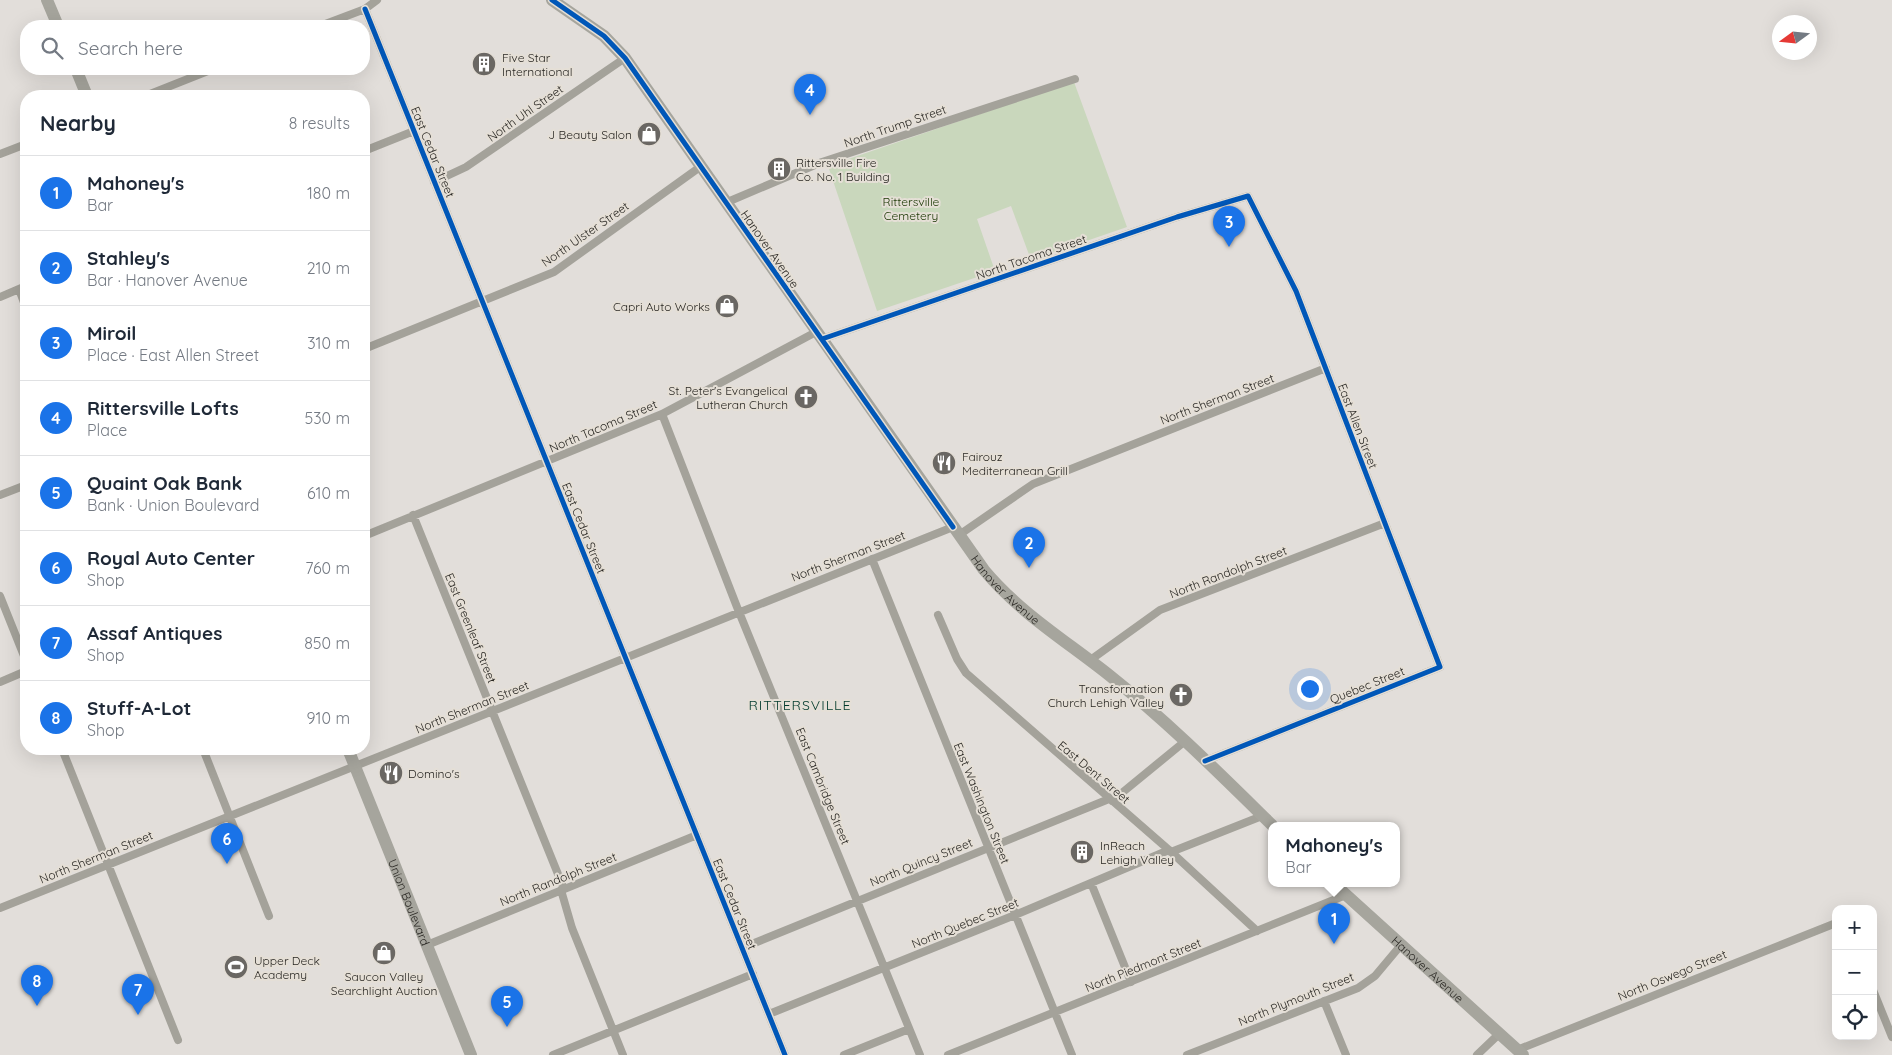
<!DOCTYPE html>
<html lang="en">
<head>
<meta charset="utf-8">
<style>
  :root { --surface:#fff; --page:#f6f6f7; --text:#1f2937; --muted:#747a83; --line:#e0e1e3; --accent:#1a73e8 }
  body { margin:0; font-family:Quicksand,sans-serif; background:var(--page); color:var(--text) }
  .controls { position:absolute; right:15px; bottom:15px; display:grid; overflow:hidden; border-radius:10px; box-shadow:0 5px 20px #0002 }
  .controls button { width:45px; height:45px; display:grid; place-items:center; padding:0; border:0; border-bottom:1px solid var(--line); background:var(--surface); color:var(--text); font:25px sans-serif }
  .compass { position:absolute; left:1772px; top:15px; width:45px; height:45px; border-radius:50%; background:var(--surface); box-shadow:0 5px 20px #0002; rotate:255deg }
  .you { position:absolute; left:1309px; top:688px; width:18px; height:18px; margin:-12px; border:4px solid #fff; border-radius:50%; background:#1a73e8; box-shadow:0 0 0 8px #1a73e833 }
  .badge { display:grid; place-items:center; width:32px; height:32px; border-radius:50%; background:var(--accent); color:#fff; font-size:16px; font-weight:700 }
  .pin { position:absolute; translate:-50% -41px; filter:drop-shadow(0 1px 2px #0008) }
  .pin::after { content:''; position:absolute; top:26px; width:18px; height:15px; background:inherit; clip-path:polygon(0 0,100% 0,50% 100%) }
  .popup { position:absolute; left:1268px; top:822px; width:132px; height:65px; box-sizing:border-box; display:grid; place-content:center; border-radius:10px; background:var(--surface); filter:drop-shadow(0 1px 4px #0005); font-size:16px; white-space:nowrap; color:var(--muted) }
  .popup b { font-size:19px; color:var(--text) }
  .popup::after { content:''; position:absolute; left:50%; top:100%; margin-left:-10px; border:10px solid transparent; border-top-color:var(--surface) }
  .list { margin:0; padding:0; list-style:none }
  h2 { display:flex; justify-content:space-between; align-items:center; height:65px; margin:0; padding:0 20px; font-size:21px }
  h2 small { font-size:16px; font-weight:400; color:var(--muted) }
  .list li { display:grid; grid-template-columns:32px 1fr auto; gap:15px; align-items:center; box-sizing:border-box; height:75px; padding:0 20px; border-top:1px solid var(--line) }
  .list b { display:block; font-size:19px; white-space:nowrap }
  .list p { margin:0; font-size:16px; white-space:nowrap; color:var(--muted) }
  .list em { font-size:16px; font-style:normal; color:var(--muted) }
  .icon { flex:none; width:28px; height:28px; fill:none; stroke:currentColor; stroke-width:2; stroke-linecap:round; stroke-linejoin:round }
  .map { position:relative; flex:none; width:1892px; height:1055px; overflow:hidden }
  .search { position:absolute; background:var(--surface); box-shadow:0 5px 20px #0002; left:20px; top:20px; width:350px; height:55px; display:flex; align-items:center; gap:12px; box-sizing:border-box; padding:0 18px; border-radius:20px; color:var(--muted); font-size:19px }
  .panel { position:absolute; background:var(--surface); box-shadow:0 5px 20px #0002; left:20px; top:90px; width:350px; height:665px; border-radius:20px }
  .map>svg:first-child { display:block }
  .green { fill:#c9d7bc }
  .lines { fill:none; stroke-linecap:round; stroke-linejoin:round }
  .minor { stroke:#a4a29a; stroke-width:8 }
  .primary { stroke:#a6a59d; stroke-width:12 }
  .cycleway-casing { stroke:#e5dfd6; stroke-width:8 }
  .cycleway { stroke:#0057b8; stroke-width:5 }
  .labels { text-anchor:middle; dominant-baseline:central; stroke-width:4; stroke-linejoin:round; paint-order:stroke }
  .poi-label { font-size:12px; fill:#292723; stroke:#e5dfd6; text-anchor:start }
  .street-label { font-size:12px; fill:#292723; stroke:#e5dfd6 }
  .park-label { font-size:12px; fill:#183500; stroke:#e5dfd6 }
  .neighbourhood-label { font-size:14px; letter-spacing:1px; fill:#01392c; stroke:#e5dfd6 }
</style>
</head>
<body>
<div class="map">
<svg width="1892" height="1055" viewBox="0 0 1892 1055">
  <rect width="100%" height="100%" fill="#e2deda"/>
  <path class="green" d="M1074 82 1127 227 1031 260 1011 206 977 219 995 271 877 311 828 166Z"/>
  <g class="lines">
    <path class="minor" d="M365 9 785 1055
      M320 26 365 9 377 0
      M145 96 213 69
      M364 151 414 131
      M0 154 26 144
      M434 182 466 167 625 58
      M725 203 822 162 1075 79
      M19 289 26 308
      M0 297 26 286
      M822 339 1177 217 1248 196 1296 291 1440 667 1205 761
      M364 349 554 272 700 167
      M662 414 737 607 920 1055
      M0 495 26 485
      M413 515 564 889
      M959 535 1033 484 1326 368
      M364 536 662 414 816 332
      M872 559 1072 1055
      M0 596 26 661
      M938 615 957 659 966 673 1169 850 1257 931
      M1089 661 1160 610 1385 523
      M0 682 26 671
      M62 749 178 1040
      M203 749 269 916
      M1112 801 1184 742
      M1171 852 1262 816
      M1091 883 1131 982
      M561 890 572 928 623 1055
      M0 908 953 527
      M427 945 697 835
      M742 948 1109 799
      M1873 990 1892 1037
      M1324 1001 1346 1055
      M769 1014 1015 915 1169 850
      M1517 1050 1836 923
      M553 1055 753 974
      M844 1055 909 1029
      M948 1055 1346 895
      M1187 1055 1358 988 1375 976 1401 945
      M1477 1055 1499 1034"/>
    <g class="primary">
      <path d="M47 0 58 26"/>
      <path id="s1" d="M552 0 604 36 625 58 984 570C1021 614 1065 640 1109 675 1167 721 1220 774 1272 825"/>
      <path d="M76 69 87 96"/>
      <path id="s2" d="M348 749 471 1055"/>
      <path id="s3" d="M1333 883 1523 1055"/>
    </g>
    <g class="cycleway-casing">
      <path id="cycleway" d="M552 0 604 36 625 58 953 527
        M365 9 785 1055
        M822 339 1177 217 1248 196 1296 291 1440 667 1205 761"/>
    </g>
    <use href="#cycleway" class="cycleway"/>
  </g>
  <defs>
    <g id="building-disc" transform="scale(1.25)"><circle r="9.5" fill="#6a6763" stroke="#e5dfd6"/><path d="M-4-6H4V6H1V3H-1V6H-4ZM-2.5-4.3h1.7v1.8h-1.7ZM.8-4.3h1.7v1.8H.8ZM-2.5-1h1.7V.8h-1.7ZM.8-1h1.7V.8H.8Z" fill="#fff"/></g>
    <g id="shop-disc" transform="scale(1.25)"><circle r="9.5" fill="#6a6763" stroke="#e5dfd6"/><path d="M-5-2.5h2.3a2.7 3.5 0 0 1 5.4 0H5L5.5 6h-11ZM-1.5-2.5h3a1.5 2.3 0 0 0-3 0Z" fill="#fff"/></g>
    <g id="church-disc" transform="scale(1.25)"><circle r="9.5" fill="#6a6763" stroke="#e5dfd6"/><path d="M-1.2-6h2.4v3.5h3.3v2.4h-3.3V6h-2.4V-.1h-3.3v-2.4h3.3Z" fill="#fff"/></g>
    <g id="restaurant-disc" transform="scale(1.25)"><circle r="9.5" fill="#6a6763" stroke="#e5dfd6"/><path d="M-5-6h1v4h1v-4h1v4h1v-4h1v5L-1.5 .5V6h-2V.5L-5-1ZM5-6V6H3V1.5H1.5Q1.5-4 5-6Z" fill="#fff"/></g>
    <g id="stadium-disc" transform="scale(1.25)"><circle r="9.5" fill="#6a6763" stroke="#e5dfd6"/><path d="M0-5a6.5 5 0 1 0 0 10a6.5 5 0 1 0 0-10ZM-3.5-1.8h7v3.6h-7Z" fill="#fff"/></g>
  </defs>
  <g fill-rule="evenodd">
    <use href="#building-disc" x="484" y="64"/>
    <use href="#shop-disc" x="649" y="134"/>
    <use href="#building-disc" x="779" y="169"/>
    <use href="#shop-disc" x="727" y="306"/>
    <use href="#church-disc" x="806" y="397"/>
    <use href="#restaurant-disc" x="944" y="463"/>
    <use href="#church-disc" x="1181" y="695"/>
    <use href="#restaurant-disc" x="391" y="773"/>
    <use href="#building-disc" x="1082" y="852"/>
    <use href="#shop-disc" x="384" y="953"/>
    <use href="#stadium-disc" x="236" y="967"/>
  </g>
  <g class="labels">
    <g class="poi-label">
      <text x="502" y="57">Five Star<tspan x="502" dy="14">International</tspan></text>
      <text x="632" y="134" text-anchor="end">J Beauty Salon</text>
      <text x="796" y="162">Rittersville Fire<tspan x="796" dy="14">Co. No. 1 Building</tspan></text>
      <text x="710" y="306" text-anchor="end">Capri Auto Works</text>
      <text x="788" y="390" text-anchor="end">St. Peter's Evangelical<tspan x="788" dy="14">Lutheran Church</tspan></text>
      <text x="962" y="456">Fairouz<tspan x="962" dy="14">Mediterranean Grill</tspan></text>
      <text x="1164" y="688" text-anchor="end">Transformation<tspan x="1164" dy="14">Church Lehigh Valley</tspan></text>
      <text x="408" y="773">Domino's</text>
      <text x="1100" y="845">InReach<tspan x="1100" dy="14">Lehigh Valley</tspan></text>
      <text x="254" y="960">Upper Deck<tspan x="254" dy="14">Academy</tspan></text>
      <text x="384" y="976" text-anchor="middle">Saucon Valley<tspan x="384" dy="14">Searchlight Auction</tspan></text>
    </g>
    <g class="street-label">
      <text transform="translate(525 113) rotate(-35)">North Uhl Street</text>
      <text transform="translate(895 126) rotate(-19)">North Trump Street</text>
      <text transform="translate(433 152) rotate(68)">East Cedar Street</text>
      <text transform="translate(585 234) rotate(-35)">North Ulster Street</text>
      <text transform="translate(770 249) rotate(55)">Hanover Avenue</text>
      <text transform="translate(1031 257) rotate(-19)">North Tacoma Street</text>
      <text transform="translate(1217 399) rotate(-21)">North Sherman Street</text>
      <text transform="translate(603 426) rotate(-23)">North Tacoma Street</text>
      <text transform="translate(1358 426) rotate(69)">East Allen Street</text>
      <text transform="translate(584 528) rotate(68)">East Cedar Street</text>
      <text transform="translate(848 556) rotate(-21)">North Sherman Street</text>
      <text transform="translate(1228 572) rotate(-21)">North Randolph Street</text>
      <text stroke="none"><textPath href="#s1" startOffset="748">Hanover Avenue</textPath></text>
      <text transform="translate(471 628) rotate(68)">East Greenleaf Street</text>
      <text transform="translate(1367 685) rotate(-22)">Quebec Street</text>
      <text transform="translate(472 707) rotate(-22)">North Sherman Street</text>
      <text transform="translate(1094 772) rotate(40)">East Dent Street</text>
      <text transform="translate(823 786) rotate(68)">East Cambridge Street</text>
      <text transform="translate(982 803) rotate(68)">East Washington Street</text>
      <text transform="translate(96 857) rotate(-22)">North Sherman Street</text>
      <text transform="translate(921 862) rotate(-22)">North Quincy Street</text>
      <text transform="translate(558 879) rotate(-22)">North Randolph Street</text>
      <text stroke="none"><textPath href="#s2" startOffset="165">Union Boulevard</textPath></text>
      <text transform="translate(735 904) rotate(68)">East Cedar Street</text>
      <text transform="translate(965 923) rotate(-22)">North Quebec Street</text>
      <text transform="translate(1143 965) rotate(-22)">North Piedmont Street</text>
      <text stroke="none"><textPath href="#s3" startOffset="128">Hanover Avenue</textPath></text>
      <text transform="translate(1672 975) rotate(-22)">North Oswego Street</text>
      <text transform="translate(1296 999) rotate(-22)">North Plymouth Street</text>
    </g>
    <g class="park-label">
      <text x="911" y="201">Rittersville<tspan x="911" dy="14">Cemetery</tspan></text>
    </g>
    <g class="neighbourhood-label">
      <text x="800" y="705">RITTERSVILLE</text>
    </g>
  </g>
</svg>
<div class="controls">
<button>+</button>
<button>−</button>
<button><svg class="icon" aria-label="locate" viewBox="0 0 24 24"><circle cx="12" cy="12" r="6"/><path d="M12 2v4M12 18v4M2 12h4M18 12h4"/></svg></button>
</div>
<svg class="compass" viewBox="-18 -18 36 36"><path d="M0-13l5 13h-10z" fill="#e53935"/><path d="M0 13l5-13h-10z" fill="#747a83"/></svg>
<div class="you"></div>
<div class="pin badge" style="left:1334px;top:944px">1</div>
<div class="popup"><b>Mahoney's</b>Bar</div>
<div class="pin badge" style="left:1029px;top:568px">2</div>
<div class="pin badge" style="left:1229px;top:247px">3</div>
<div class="pin badge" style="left:810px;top:115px">4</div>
<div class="pin badge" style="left:507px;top:1027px">5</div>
<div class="pin badge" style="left:227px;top:864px">6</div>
<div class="pin badge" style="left:138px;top:1015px">7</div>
<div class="pin badge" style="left:37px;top:1006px">8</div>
<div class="search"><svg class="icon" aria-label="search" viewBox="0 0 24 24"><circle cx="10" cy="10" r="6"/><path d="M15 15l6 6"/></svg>Search here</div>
<section class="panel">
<h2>Nearby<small>8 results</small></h2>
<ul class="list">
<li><span class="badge">1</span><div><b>Mahoney's</b><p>Bar</p></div><em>180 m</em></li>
<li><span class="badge">2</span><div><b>Stahley's</b><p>Bar · Hanover Avenue</p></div><em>210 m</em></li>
<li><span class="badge">3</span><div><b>Miroil</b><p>Place · East Allen Street</p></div><em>310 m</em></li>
<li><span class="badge">4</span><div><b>Rittersville Lofts</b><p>Place</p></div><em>530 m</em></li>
<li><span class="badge">5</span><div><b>Quaint Oak Bank</b><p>Bank · Union Boulevard</p></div><em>610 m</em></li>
<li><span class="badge">6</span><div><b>Royal Auto Center</b><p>Shop</p></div><em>760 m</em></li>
<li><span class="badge">7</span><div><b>Assaf Antiques</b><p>Shop</p></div><em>850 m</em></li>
<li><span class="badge">8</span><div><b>Stuff-A-Lot</b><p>Shop</p></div><em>910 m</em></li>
</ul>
</section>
</div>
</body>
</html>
